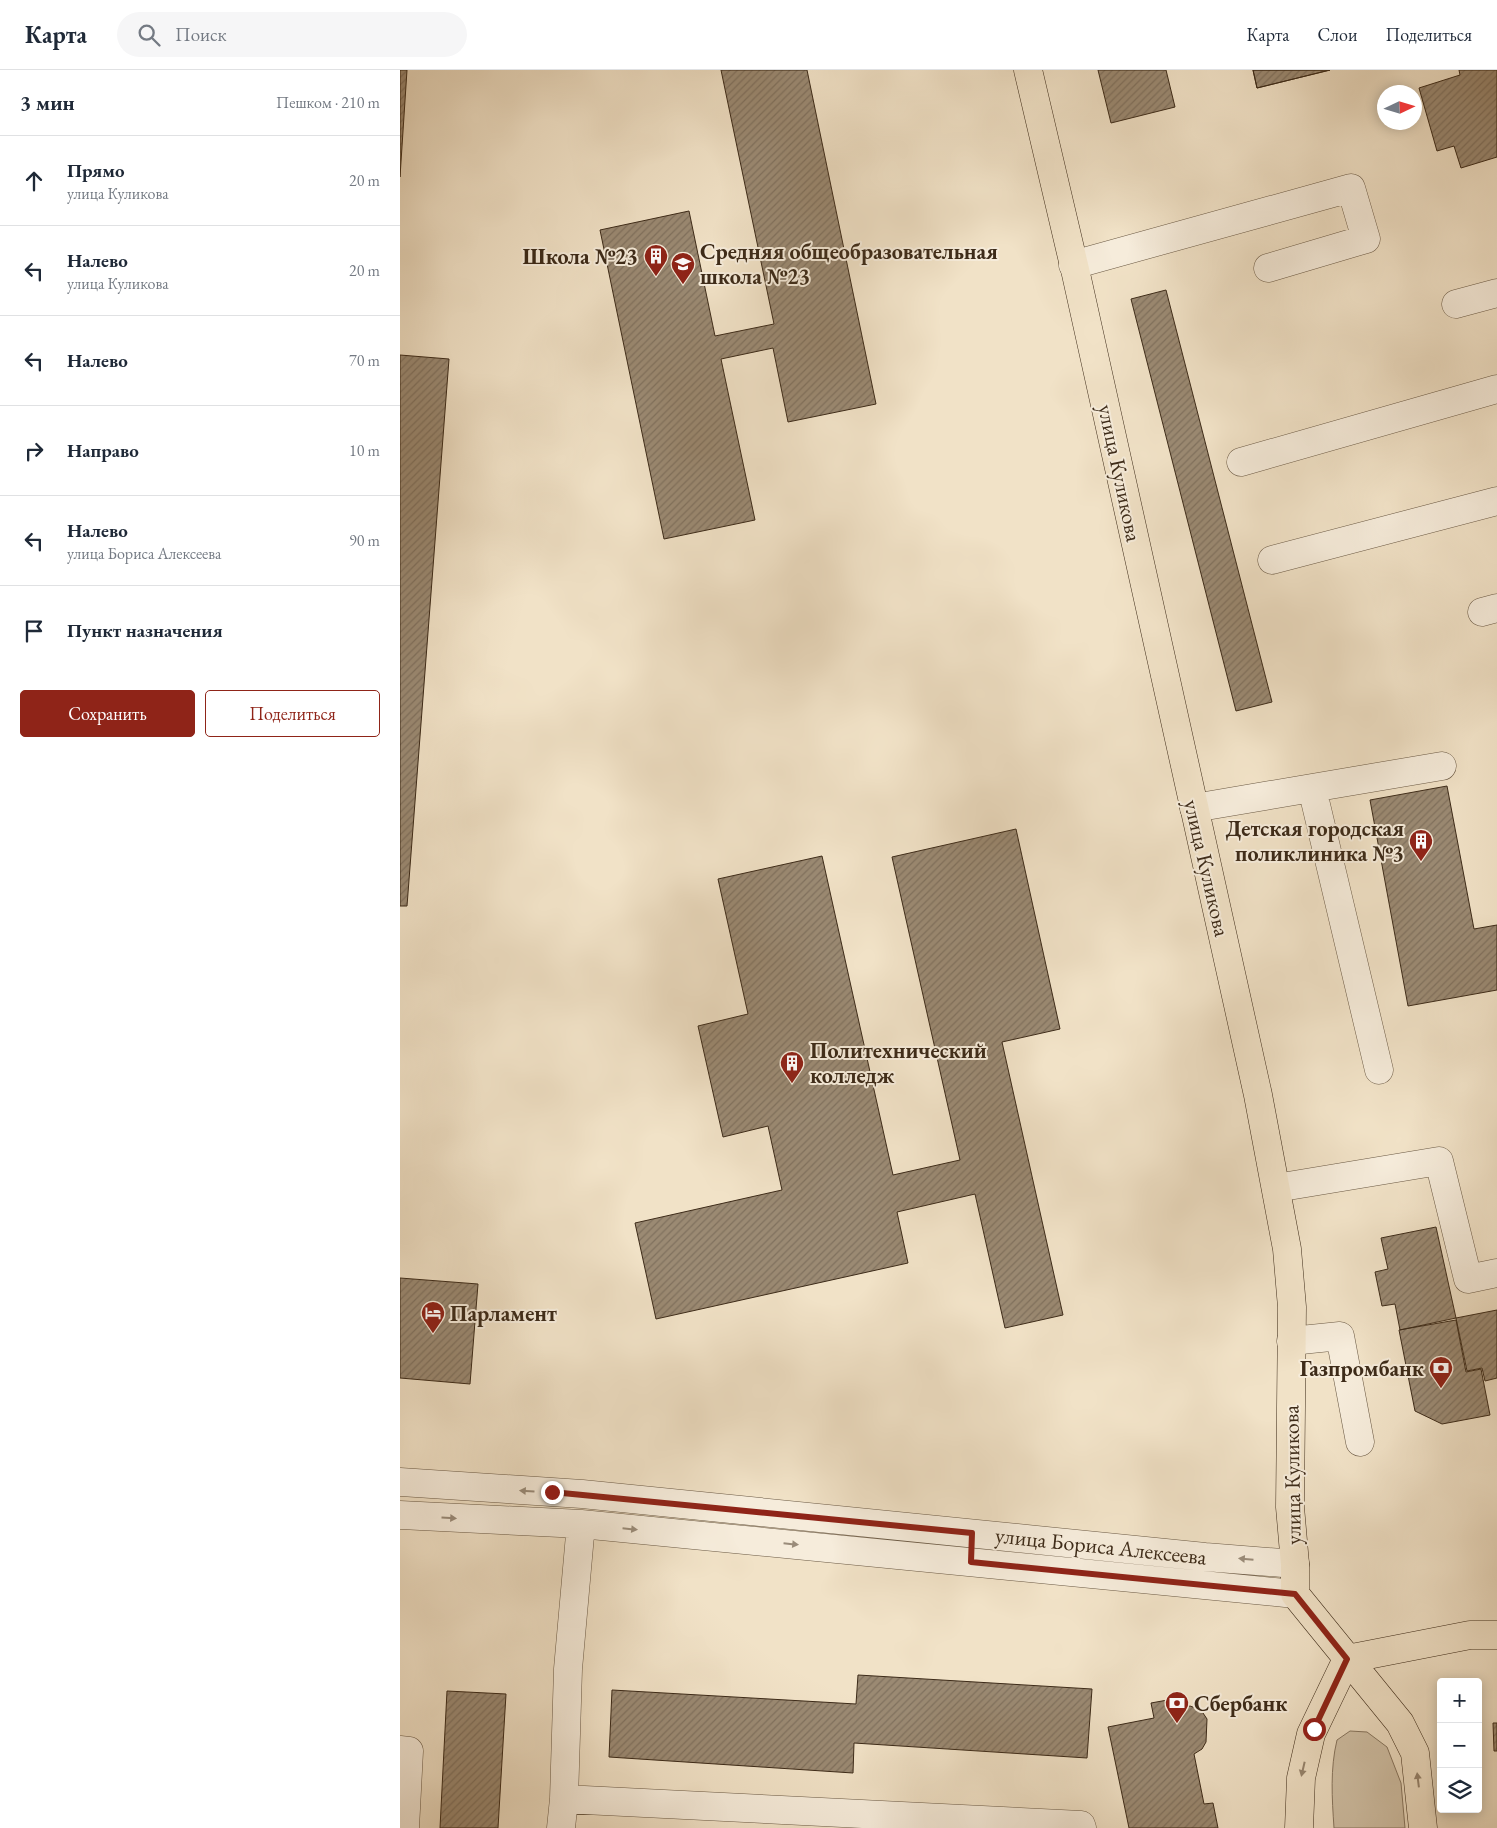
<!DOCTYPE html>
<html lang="ru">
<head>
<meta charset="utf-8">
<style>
  :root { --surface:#fff; --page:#f6f6f7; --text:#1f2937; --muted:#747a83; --line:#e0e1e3; --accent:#8f2418 }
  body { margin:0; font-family:"EB Garamond",serif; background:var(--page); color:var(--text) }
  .controls { position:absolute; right:15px; bottom:15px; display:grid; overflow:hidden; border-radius:5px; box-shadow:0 2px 12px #0003 }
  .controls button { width:45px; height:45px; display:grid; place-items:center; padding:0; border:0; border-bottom:1px solid var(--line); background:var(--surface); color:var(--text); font:25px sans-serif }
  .compass { position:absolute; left:977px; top:15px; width:45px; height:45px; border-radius:50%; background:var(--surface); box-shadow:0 2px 12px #0003; rotate:86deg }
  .stop { position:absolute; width:15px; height:15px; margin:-11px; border:4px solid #8f2418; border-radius:50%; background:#fff }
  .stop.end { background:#8f2418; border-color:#fff; box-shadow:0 1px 5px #0008 }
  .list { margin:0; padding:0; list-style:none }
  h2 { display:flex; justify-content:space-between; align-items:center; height:65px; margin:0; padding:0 20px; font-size:21px }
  h2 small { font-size:16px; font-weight:400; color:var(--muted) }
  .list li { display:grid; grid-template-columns:32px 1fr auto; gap:15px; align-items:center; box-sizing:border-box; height:90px; padding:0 20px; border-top:1px solid var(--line) }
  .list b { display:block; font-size:19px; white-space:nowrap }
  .list p { margin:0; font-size:16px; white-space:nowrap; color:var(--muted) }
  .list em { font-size:16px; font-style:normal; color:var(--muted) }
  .actions { display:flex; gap:10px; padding:15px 20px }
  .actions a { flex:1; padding:11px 0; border:1px solid var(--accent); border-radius:5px; text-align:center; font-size:18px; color:var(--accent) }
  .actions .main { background:var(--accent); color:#fff }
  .icon { flex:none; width:28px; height:28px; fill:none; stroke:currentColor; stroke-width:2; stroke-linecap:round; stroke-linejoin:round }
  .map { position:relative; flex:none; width:1097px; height:1758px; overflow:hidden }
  header { display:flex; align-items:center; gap:30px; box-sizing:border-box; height:70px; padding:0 25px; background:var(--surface); border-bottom:1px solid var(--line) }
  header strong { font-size:24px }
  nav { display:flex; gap:28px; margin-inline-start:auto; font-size:18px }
  .search { width:350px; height:45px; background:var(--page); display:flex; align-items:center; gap:12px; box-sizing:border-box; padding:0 18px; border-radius:28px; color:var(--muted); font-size:19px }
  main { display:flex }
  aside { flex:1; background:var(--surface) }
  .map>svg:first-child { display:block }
  .park { fill:#d2c3a9; stroke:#887761 }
  .building { fill:url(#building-hatch); stroke:#3d2b19 }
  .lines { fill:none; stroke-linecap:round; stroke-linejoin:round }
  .minor-casing { stroke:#6a5944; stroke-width:29 }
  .major-casing { stroke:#3d2b19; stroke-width:29 }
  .minor { stroke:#f6ecdb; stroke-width:28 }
  .major { stroke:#f1e2c7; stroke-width:28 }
  .oneway { fill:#9a8c7a }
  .oneway2 { fill:#978670 }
  .route { stroke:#8f2418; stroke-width:6 }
  .labels { text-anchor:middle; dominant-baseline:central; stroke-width:4; stroke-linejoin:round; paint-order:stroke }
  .poi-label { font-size:22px; font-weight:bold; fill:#3d2b19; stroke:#f6ecdb; text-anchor:start }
  .street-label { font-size:22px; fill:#3d2b19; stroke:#f6ecdb }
</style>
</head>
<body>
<header>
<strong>Карта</strong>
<div class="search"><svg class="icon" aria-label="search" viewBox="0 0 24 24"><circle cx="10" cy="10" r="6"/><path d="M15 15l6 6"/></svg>Поиск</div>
<nav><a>Карта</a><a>Слои</a><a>Поделиться</a></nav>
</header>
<main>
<aside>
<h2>3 мин<small>Пешком · 210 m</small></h2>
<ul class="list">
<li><svg class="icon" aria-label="ahead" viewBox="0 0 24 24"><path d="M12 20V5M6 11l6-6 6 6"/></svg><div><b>Прямо</b><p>улица Куликова</p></div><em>20 m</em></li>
<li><svg class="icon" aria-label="left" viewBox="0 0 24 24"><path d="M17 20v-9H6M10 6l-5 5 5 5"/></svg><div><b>Налево</b><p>улица Куликова</p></div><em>20 m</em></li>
<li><svg class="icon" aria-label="left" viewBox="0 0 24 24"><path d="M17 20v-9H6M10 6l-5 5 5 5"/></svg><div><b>Налево</b></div><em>70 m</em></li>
<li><svg class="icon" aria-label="right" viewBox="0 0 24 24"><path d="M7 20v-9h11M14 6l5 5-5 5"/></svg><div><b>Направо</b></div><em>10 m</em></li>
<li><svg class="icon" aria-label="left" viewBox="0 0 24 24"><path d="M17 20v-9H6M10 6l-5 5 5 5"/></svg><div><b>Налево</b><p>улица Бориса Алексеева</p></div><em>90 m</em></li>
<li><svg class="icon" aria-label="arrive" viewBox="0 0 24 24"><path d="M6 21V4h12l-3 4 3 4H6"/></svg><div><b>Пункт назначения</b></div></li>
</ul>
<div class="actions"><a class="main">Сохранить</a><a>Поделиться</a></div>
</aside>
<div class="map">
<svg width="1097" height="1758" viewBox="0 0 1097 1758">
  <defs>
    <pattern id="building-hatch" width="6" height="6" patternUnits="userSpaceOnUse" patternTransform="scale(1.25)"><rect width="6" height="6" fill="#9b8a73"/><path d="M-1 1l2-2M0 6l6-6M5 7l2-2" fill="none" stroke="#80715e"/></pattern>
  </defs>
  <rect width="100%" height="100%" fill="#f1e2c7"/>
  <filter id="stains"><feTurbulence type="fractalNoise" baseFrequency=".004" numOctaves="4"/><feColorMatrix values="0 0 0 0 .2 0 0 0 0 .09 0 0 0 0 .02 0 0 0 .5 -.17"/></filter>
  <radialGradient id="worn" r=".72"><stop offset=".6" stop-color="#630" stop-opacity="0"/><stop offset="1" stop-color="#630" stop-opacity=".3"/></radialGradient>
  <path class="park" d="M950 1661 967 1662 987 1677 1001 1713 1005 1758H934C932 1728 930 1699 937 1670Z"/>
  <path class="building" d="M0 0H7L0 107Z
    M321 0H407L476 334 388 352 373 278 321 289 355 450 264 469 200 160 289 141 315 266 374 254Z
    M698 0H766L775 37 711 53Z
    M853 0H930L857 18Z
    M853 0H930L857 18Z
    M1059 0H1097V87L1061 98 1054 76 1037 81 1019 18 1060 5Z
    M766 220 872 632 836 641 731 229Z
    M0 285 49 289 7 836H0Z
    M1047 716 1074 859 1097 855V920L1008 936 970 730Z
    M616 759 660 959 602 972 663 1245 605 1258 575 1124 497 1142 508 1193 256 1249 235 1153 382 1120 368 1056 323 1067 298 956 348 944 318 809 422 786 493 1105 560 1090 492 787Z
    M1036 1157 1056 1248 1000 1260 995 1234 982 1236 975 1202 988 1199 981 1168Z
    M0 1208 78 1214 70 1314 0 1308Z
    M1097 1240V1308L1085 1311 1082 1298 1067 1301 1056 1248Z
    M1056 1250 1066 1302 1081 1299 1090 1345 1042 1354 1015 1341 999 1260Z
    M458 1605 692 1619 687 1688 454 1673 453 1703 209 1687 212 1620 456 1634Z
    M47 1621 106 1624 98 1758H40Z
    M773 1629 775 1639 790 1636 801 1640 807 1649 806 1672 802 1679 794 1684 804 1734 813 1733 818 1758H729L708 1657 754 1648 751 1633Z
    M1093 1653H1097V1681H1094Z"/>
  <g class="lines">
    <g class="minor-casing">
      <path id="minor" d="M673 195 951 118 966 169 868 198
        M1056 234 1097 223
        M841 392 1097 319
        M872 490 1097 431
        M1082 542 1097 538
        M912 718 979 1000
        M794 738 1042 696
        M876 1118 1039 1091 1068 1209 1097 1203
        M891 1271 940 1266 960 1372
        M0 1412 182 1424 805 1487 895 1494
        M0 1445 181 1454 895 1524
        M0 1680 9 1681 5 1758
        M164 1729 681 1755 682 1758
        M161 1758 164 1729 168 1599 181 1454"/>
    </g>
    <g class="major-casing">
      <path id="major" d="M628 0 676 204 858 1025 887 1179 892 1237 890 1437 895 1494V1524L1000 1653 1015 1683 1023 1758
        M947 1589 1070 1565H1097
        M899 1758 901 1708 911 1664 947 1589"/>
    </g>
    <use href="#minor" class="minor"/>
    <use href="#major" class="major"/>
  </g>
  <defs><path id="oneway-solid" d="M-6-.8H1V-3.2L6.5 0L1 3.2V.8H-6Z" transform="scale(1.25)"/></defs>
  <g class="oneway">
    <use href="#oneway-solid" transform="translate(127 1421) rotate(-176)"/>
    <use href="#oneway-solid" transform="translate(49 1448) rotate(3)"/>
    <use href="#oneway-solid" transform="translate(230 1459) rotate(6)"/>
    <use href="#oneway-solid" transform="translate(391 1474) rotate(6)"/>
    <use href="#oneway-solid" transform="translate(846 1489) rotate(-175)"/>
  </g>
  <g class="oneway2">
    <use href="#oneway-solid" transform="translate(903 1699) rotate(103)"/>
    <use href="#oneway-solid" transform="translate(1018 1710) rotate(-97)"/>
  </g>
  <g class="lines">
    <path class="route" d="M152 1422 572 1463 571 1492 895 1524 947 1589 914 1659"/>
  </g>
  <defs>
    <g id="building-pin" transform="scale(1.25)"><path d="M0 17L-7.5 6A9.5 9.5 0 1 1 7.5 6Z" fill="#8f2418" stroke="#f6ecdb"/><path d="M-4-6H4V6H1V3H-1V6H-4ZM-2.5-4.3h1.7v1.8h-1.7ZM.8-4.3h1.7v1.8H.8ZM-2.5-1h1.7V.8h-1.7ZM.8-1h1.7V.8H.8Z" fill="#fff"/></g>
    <g id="school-pin" transform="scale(1.25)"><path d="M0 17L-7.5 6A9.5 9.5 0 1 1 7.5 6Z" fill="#8f2418" stroke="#f6ecdb"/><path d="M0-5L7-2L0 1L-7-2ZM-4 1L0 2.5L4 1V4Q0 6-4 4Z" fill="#fff"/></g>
    <g id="hotel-pin" transform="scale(1.25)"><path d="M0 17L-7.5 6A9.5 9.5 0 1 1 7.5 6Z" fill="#8f2418" stroke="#f6ecdb"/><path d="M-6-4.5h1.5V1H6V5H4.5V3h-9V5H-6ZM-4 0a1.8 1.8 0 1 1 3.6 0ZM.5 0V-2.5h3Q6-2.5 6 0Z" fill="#fff"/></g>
    <g id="bank-pin" transform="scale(1.25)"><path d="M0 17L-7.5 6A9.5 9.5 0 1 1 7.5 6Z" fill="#8f2418" stroke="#f6ecdb"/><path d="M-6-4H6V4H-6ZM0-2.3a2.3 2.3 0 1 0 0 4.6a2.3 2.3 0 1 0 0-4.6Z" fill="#fff"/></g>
  </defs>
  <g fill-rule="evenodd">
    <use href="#building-pin" x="256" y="186"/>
    <use href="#school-pin" x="283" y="194"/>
    <use href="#building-pin" x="1021" y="771"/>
    <use href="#building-pin" x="392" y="993"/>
    <use href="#hotel-pin" x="33" y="1243"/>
    <use href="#bank-pin" x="1041" y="1298"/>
    <use href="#bank-pin" x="777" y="1633"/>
  </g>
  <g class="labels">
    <g class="poi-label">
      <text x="300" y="181">Средняя общеобразовательная<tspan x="300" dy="25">школа №23</tspan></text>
      <text x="238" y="186" text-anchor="end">Школа №23</text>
      <text x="1004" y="758" text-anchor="end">Детская городская<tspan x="1004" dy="25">поликлиника №3</tspan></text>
      <text x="410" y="980">Политехнический<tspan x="410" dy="25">колледж</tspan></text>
      <text x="50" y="1243">Парламент</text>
      <text x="1024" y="1298" text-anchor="end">Газпромбанк</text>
      <text x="794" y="1633">Сбербанк</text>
    </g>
    <g class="street-label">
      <text transform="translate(720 403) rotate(78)">улица Куликова</text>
      <text transform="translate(807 798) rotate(77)">улица Куликова</text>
      <text transform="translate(892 1405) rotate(-91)">улица Куликова</text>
      <text transform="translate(701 1476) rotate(6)">улица Бориса Алексеева</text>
    </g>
  </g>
  <rect width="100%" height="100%" filter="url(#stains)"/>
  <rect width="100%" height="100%" fill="url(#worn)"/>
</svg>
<div class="controls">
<button>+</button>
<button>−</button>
<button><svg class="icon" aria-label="layers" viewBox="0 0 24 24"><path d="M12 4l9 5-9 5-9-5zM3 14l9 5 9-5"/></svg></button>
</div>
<svg class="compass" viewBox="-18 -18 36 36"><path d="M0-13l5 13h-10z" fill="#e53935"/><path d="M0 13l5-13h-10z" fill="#747a83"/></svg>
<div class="stop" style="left:914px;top:1659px"></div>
<div class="stop end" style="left:152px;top:1422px"></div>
</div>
</main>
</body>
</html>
